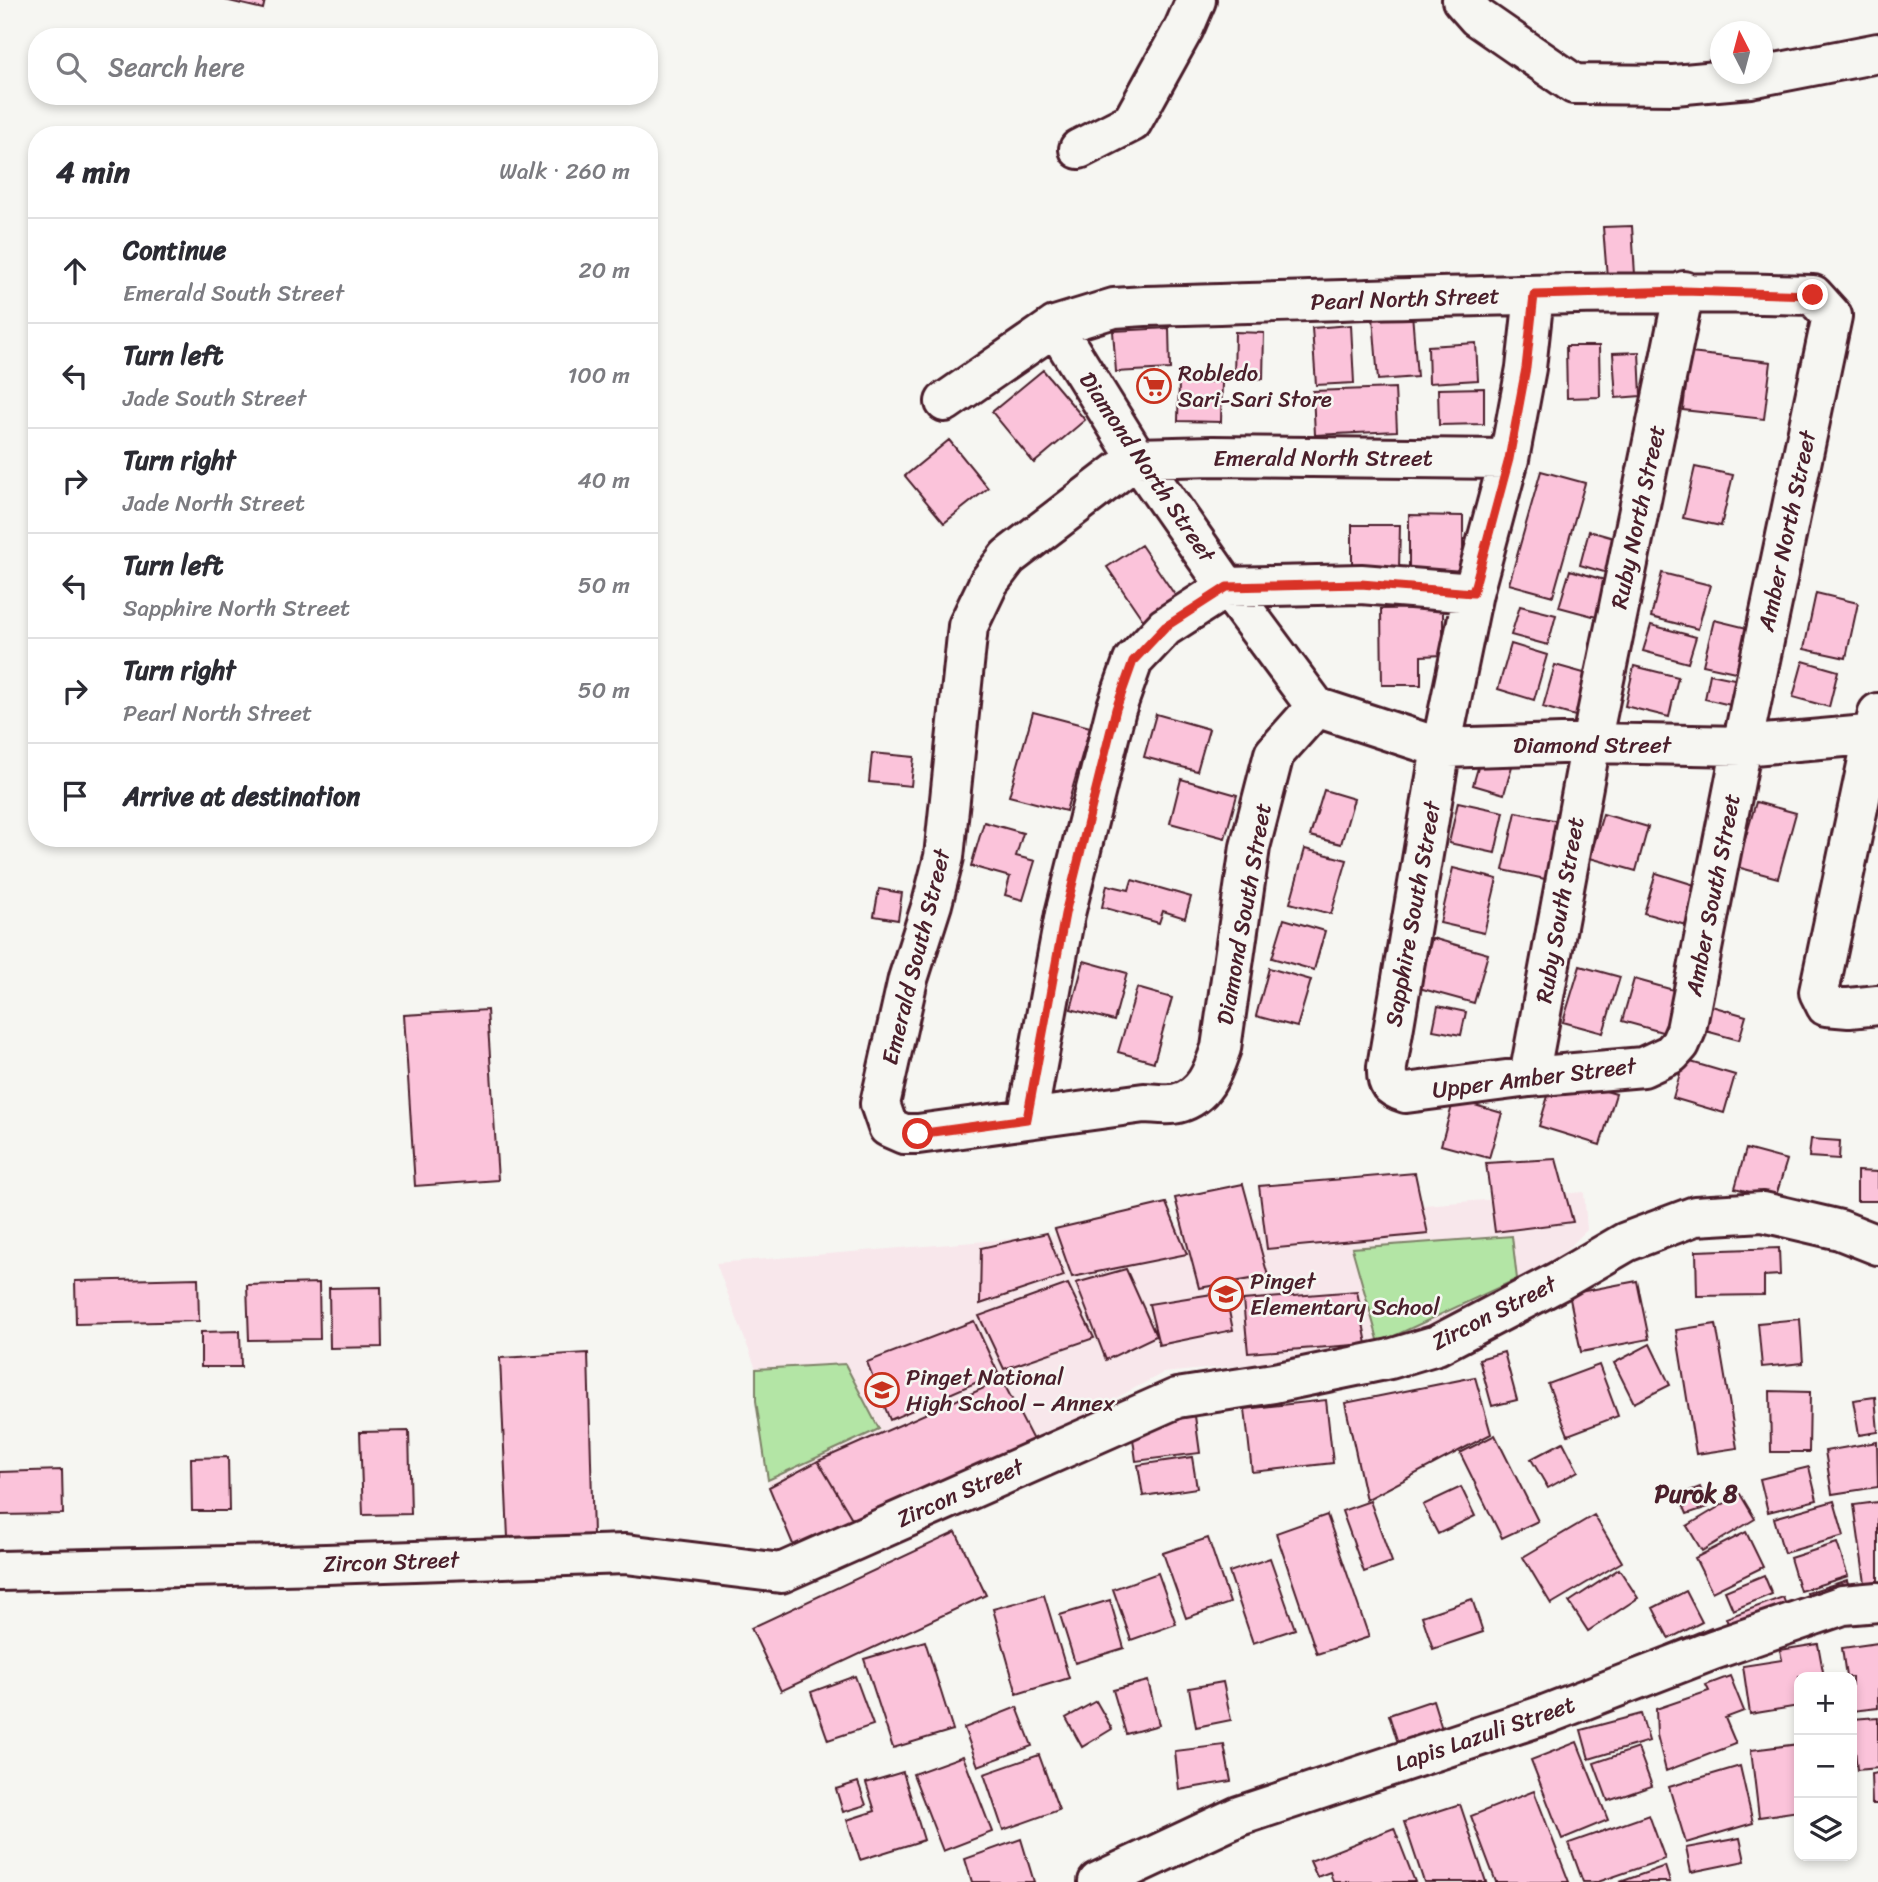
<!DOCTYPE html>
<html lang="en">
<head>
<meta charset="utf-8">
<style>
  :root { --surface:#fff; --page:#f2f2f3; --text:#2b2b33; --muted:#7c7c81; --line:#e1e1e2 }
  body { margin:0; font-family:Sriracha,sans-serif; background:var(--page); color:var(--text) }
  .controls { position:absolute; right:21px; bottom:21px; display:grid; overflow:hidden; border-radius:14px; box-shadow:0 4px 10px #0003 }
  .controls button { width:63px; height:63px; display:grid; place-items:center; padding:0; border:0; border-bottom:2px solid var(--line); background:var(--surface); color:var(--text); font:35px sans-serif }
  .compass { position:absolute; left:1710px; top:21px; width:63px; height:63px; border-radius:50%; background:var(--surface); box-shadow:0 4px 10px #0003; rotate:354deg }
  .stop { position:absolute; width:21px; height:21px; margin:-16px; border:5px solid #d93025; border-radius:50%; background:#fff }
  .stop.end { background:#d93025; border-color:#fff; box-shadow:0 2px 7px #0008 }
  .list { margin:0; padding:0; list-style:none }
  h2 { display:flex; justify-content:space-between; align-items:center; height:91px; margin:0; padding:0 28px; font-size:30px }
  h2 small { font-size:23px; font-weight:400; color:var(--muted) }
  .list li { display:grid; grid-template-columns:46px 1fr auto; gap:21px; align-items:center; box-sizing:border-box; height:105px; padding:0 28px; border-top:2px solid var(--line) }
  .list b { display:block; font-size:26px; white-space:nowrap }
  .list p { margin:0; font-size:23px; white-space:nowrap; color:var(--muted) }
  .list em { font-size:23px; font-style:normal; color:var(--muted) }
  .icon { flex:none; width:38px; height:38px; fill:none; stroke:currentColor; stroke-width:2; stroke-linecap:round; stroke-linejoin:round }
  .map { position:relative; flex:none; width:1878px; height:1882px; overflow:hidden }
  .search { position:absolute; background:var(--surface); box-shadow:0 4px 10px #0003; left:28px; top:28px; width:630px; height:77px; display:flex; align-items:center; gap:18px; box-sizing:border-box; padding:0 24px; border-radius:28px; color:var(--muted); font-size:26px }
  .panel { position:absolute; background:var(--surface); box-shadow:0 4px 10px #0003; left:28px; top:126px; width:630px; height:721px; border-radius:28px }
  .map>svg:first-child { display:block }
  .built { fill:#f8e7eb }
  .green { fill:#b3e5a5; stroke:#7e8268; stroke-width:2 }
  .building { fill:#fbc3da; stroke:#4a1f2b; stroke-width:2 }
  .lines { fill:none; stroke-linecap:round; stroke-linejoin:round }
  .minor-casing { stroke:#4a1f2b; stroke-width:44 }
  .minor { stroke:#f6f6f2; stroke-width:38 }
  .route { stroke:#d93025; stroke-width:9 }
  .labels { text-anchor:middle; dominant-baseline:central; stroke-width:5; stroke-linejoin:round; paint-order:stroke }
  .street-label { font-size:23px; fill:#4a1f2b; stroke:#f6f6f2 }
  .poi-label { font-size:23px; fill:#4a1f2b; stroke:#f6f6f2; text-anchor:start }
  .neighbourhood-label { font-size:24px; font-weight:bold; fill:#4a1f2b; stroke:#f6f6f2 }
</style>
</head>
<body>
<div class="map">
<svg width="1878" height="1882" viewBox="0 0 1878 1882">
  <rect width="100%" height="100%" fill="#f6f6f2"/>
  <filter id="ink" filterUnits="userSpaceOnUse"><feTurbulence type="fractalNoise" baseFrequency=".0143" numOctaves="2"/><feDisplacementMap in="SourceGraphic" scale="14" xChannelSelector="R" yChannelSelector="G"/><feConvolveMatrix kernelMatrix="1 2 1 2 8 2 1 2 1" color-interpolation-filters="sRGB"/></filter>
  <g filter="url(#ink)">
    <path class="built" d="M1584 1192 1587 1230 1549 1267 1399 1350 1163 1373 1034 1442 797 1554 769 1487 756 1401V1369L716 1263Z"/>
    <path class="green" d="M1512 1236 1517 1279 1379 1343 1352 1248Z
      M845 1364 879 1429 768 1480 756 1401V1369Z"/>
    <path class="building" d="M225 0H265L263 9Z
      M1632 226 1635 275 1607 277 1603 227Z
      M1412 313 1417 377 1378 380 1373 317Z
      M1351 325 1354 383 1316 385 1312 328Z
      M1169 328 1170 369 1116 372 1113 331Z
      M1235 332 1264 333 1263 379 1234 378Z
      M1476 343 1478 380 1429 383 1428 346Z
      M1566 346H1599L1600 397 1567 398Z
      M1639 352 1641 396 1616 398 1613 353Z
      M1690 353 1771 362 1764 419 1683 410Z
      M1043 370 1085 420 1034 463 992 412Z
      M1179 381 1222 382 1221 422 1178 421Z
      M1395 388 1397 431 1315 435 1313 391Z
      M1484 388V424L1439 425 1438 389Z
      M949 440 988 488 944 523 905 476Z
      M1695 467 1733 475 1721 526 1683 518Z
      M1541 471 1585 483 1553 596 1509 584Z
      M1409 515 1463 516V573H1409Z
      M1352 525H1400L1399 570H1352Z
      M1589 531 1628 542 1618 576 1580 565Z
      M1141 545 1179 601 1145 623 1107 567Z
      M1570 570 1615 583 1604 619 1559 607Z
      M1662 573 1710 585 1698 629 1651 617Z
      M1816 593 1858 603 1846 658 1804 649Z
      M1520 606 1556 615 1548 645 1511 635Z
      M1443 608V655L1421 656V685H1382L1381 609Z
      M1714 620 1751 629 1740 673 1703 665Z
      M1651 625 1696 637 1688 663 1643 651Z
      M1511 644 1547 655 1534 700 1498 689Z
      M1803 661 1838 671 1829 707 1793 697Z
      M1555 665 1598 677 1586 719 1543 707Z
      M1634 666 1678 677 1669 717 1625 706Z
      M1710 674 1744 681 1739 707 1705 699Z
      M1033 712 1090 727 1066 811 1009 796Z
      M1156 714 1209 729 1197 771 1144 757Z
      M1484 747 1515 756 1504 794 1473 785Z
      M872 753 914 757 911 786 869 782Z
      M1181 779 1237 795 1225 838 1170 823Z
      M1324 790 1354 799 1341 844 1310 836Z
      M1458 802 1504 812 1495 853 1449 843Z
      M1756 802 1796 813 1778 878 1737 867Z
      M1516 812 1558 821 1545 879 1503 870Z
      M1603 814 1648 827 1636 871 1590 858Z
      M984 822 1023 833 1016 856 1035 861 1023 900 1005 895 1010 877 971 866Z
      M1305 849 1347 860 1331 914 1290 903Z
      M1453 868 1497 879 1484 933 1440 923Z
      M1656 873 1701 887 1689 926 1644 913Z
      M1132 880 1191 897 1185 918 1163 911 1159 923 1102 907 1107 885 1129 890Z
      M879 889 902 893 898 920 874 916Z
      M1284 919 1325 931 1314 970 1272 958Z
      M1432 938 1488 954 1474 1003 1419 988Z
      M1084 961 1127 973 1114 1021 1071 1009Z
      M1580 966 1620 977 1603 1033 1563 1022Z
      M1269 968 1311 980 1297 1027 1256 1016Z
      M1634 979 1684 993 1673 1035 1622 1021Z
      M1137 988 1172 998 1154 1062 1118 1052Z
      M1708 1005 1746 1016 1739 1040 1702 1030Z
      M1438 1006 1466 1012 1461 1035 1433 1030Z
      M487 1010 498 1180 415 1186 404 1015Z
      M1684 1060 1735 1075 1724 1113 1673 1098Z
      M1554 1076 1616 1094 1600 1145 1539 1126Z
      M1454 1099 1502 1113 1489 1158 1441 1145Z
      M1811 1139 1840 1141 1839 1159 1809 1157Z
      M1746 1149 1787 1160 1775 1199 1735 1188Z
      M1556 1159 1573 1222 1495 1232 1486 1163Z
      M1857 1171 1878 1172V1201H1857Z
      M1415 1173 1428 1234 1267 1249 1259 1186Z
      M1243 1184 1268 1276 1199 1288 1175 1198Z
      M1166 1203 1187 1254 1072 1277 1055 1229Z
      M1047 1233 1064 1276 980 1304 981 1248Z
      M1779 1248 1780 1275 1764 1276V1295L1697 1296 1696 1251Z
      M1126 1269 1156 1336 1106 1360 1076 1283Z
      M198 1278 199 1321 76 1324 75 1281Z
      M1637 1281 1649 1339 1581 1352 1569 1294Z
      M319 1283 320 1339 249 1340 247 1285Z
      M1068 1284 1094 1338 1004 1369 979 1316Z
      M381 1287 382 1347 330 1348 329 1288Z
      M1357 1291 1367 1344 1248 1353 1243 1300Z
      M1225 1292 1233 1330 1159 1345 1149 1304Z
      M1800 1319 1803 1363 1762 1367 1758 1323Z
      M974 1321 998 1373 890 1420 867 1362Z
      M1716 1324 1737 1448 1696 1454 1676 1330Z
      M240 1331 241 1367H201V1332Z
      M1650 1344 1670 1385 1634 1403 1614 1363Z
      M1504 1352 1517 1400 1492 1406 1479 1359Z
      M588 1353 593 1535 508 1538 500 1358Z
      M1599 1365 1618 1416 1568 1435 1548 1384Z
      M1475 1377 1491 1434 1366 1500 1345 1403Z
      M1002 1380 1034 1442 857 1527 818 1461Z
      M1770 1391 1810 1392 1809 1452H1771Z
      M1875 1397 1878 1432 1859 1435 1853 1400Z
      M1326 1400 1333 1463 1252 1472 1245 1409Z
      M1195 1416 1200 1453 1136 1461 1131 1424Z
      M409 1431 411 1514 363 1515 360 1432Z
      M1495 1435 1538 1521 1502 1538 1460 1453Z
      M1563 1442 1578 1471 1548 1488 1531 1459Z
      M1877 1442 1878 1487 1832 1494 1825 1451Z
      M228 1457 229 1511H192L191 1458Z
      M1192 1457 1197 1488 1143 1496 1138 1465Z
      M818 1461 857 1527 797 1554 769 1487Z
      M1809 1467 1817 1500 1768 1512 1760 1479Z
      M62 1470 63 1514 0 1515V1472Z
      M1461 1487 1475 1516 1438 1534 1423 1505Z
      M1700 1487 1708 1507 1687 1514 1679 1495Z
      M1740 1494 1755 1519 1702 1551 1687 1526Z
      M1370 1501 1392 1562 1364 1572 1342 1511Z
      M1834 1501 1844 1536 1784 1553 1774 1518Z
      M1878 1502V1581L1865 1583 1854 1505Z
      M1327 1515 1369 1637 1317 1654 1276 1533Z
      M1594 1515 1622 1562 1551 1604 1523 1557Z
      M956 1532 986 1595 781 1691 751 1628Z
      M1746 1532 1763 1567 1712 1592 1695 1558Z
      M1208 1538 1230 1603 1186 1618 1163 1553Z
      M1837 1543 1848 1576 1800 1591 1790 1558Z
      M1270 1558 1295 1629 1253 1643 1229 1572Z
      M1619 1569 1638 1598 1588 1631 1569 1602Z
      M1158 1573 1176 1624 1131 1640 1113 1589Z
      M1764 1575 1772 1594 1733 1610 1725 1591Z
      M1847 1580 1852 1596 1812 1609 1807 1593Z
      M1686 1591 1702 1622 1669 1639 1653 1608Z
      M1044 1595 1069 1678 1017 1694 993 1609Z
      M1783 1597 1790 1616 1733 1637 1726 1618Z
      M1472 1599 1483 1632 1433 1649 1422 1616Z
      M1110 1600 1124 1648 1075 1663 1060 1615Z
      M1711 1627 1717 1642 1674 1660 1667 1645Z
      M925 1641 953 1730 893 1748 864 1659Z
      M1878 1643V1708L1852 1711V1677H1846L1842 1648Z
      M1818 1644 1824 1677H1799V1706L1750 1714 1743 1666 1782 1660 1780 1650Z
      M855 1676 873 1725 828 1740 811 1692Z
      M1730 1676 1744 1711 1725 1718 1736 1744 1666 1771 1657 1735 1656 1709 1709 1691 1706 1685Z
      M1148 1681 1159 1725 1126 1734 1113 1690Z
      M1223 1682 1231 1720 1196 1727 1189 1688Z
      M1433 1700 1442 1729 1398 1743 1389 1715Z
      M1096 1701 1112 1729 1082 1747 1066 1718Z
      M1017 1707 1032 1746 978 1766 964 1728Z
      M1641 1714 1649 1741 1589 1759 1581 1730Z
      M1878 1717V1768L1857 1770 1852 1719Z
      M1577 1742 1608 1820 1562 1839 1531 1760Z
      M1799 1744V1811L1759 1817 1751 1750Z
      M1224 1745 1231 1781 1179 1790 1175 1751Z
      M1638 1748 1652 1786 1608 1801 1594 1763Z
      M1039 1755 1059 1810 1003 1830 984 1774Z
      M963 1756 992 1832 943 1851 913 1774Z
      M1740 1766 1753 1823 1686 1843 1669 1787Z
      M903 1772 924 1840 860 1860 847 1820 875 1811 866 1783Z
      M1878 1773V1804H1872L1871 1774Z
      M858 1782 866 1805 843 1812 836 1789Z
      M1534 1791 1569 1882H1496L1471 1816Z
      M1460 1804 1486 1882H1424L1404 1822Z
      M1649 1815 1665 1859 1598 1882H1583L1569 1843Z
      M1394 1828 1415 1882H1333L1330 1872 1317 1877 1310 1861Z
      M1740 1838 1745 1861 1691 1872 1686 1848Z
      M1021 1839 1034 1882H972L965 1859Z
      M1665 1866 1670 1882H1620Z"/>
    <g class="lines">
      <g class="minor-casing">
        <path id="minor" d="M1462 0 1477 17 1574 84 1674 85 1750 78 1878 53
          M1079 149 1132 122 1184 28 1196 0
          M1055 326 1137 458 1227 587 1316 707
          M945 402 1055 326 1114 308 1145 306C1368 300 1591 289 1813 295L1832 316 1742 746 1686 1030 1680 1044 1671 1054 1643 1067 1529 1077 1406 1093C1390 1088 1386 1084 1387 1067L1441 748 1473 593 1509 459 1526 368 1534 295
          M1316 707 1274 754 1250 847 1221 1048C1213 1071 1205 1096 1178 1103 1168 1106 1154 1103 1144 1103L918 1134H904L888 1127 880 1104 908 979 932 904 944 857 968 626 989 582 1008 557 1137 458 1213 456 1509 459
          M1316 707 1441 748 1591 743 1742 746 1878 734
          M1878 713 1819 992 1826 1006 1849 1008 1878 1005
          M1529 1077 1591 743 1684 291
          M1027 1119 1065 914 1116 709 1133 661 1165 627 1227 587 1361 584 1473 593
          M0 1571 326 1564 626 1554 781 1573 1177 1398 1274 1383 1390 1359 1437 1345 1559 1281 1626 1242 1695 1216 1763 1212 1840 1230 1878 1245
          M1098 1882 1239 1816 1547 1714 1713 1650 1843 1605 1878 1602"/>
      </g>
      <use href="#minor" class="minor"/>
    </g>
  </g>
  <g class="lines" filter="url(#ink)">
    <path class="route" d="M918 1134 1027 1119 1065 914 1116 709 1133 661 1165 627 1227 587 1361 584 1473 593 1509 459 1526 368 1534 295 1684 291 1813 295"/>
  </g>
  <defs>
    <g id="supermarket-ring" transform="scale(1.75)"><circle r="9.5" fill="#f6f6f2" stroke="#c8321e" stroke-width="1.5"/><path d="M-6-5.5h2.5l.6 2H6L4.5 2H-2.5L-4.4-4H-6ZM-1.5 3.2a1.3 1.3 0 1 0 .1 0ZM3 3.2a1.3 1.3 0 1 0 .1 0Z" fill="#c8321e"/></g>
    <g id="school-ring" transform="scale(1.75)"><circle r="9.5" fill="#f6f6f2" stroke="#c8321e" stroke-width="1.5"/><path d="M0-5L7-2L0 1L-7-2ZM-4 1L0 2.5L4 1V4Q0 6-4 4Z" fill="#c8321e"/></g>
  </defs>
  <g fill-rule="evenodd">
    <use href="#supermarket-ring" x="1154" y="386"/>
    <use href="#school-ring" x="1226" y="1294"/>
    <use href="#school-ring" x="882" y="1390"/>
  </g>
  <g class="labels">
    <g class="street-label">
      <text transform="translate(1405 299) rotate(-2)">Pearl North Street</text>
      <text x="1323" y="458">Emerald North Street</text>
      <text transform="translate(1147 467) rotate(56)">Diamond North Street</text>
      <text transform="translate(1638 517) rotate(-78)">Ruby North Street</text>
      <text transform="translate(1787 531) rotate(-78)">Amber North Street</text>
      <text x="1592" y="745">Diamond Street</text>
      <text transform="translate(1713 895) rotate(-79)">Amber South Street</text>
      <text transform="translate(1560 910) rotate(-80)">Ruby South Street</text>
      <text transform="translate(1244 914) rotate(-80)">Diamond South Street</text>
      <text transform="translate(1413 914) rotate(-80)">Sapphire South Street</text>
      <text transform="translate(916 957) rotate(-76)">Emerald South Street</text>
      <text transform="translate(1534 1078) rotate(-7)">Upper Amber Street</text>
      <text transform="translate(1494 1313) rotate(-27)">Zircon Street</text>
      <text transform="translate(960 1493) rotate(-24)">Zircon Street</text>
      <text transform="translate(391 1562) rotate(-2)">Zircon Street</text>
      <text transform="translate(1485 1734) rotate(-19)">Lapis Lazuli Street</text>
    </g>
    <g class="poi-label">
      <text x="1178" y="373">Robledo<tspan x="1178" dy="26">Sari-Sari Store</tspan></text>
      <text x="1250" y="1281">Pinget<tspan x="1250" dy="26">Elementary School</tspan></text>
      <text x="906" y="1377">Pinget National<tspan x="906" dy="26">High School – Annex</tspan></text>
    </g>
    <g class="neighbourhood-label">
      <text x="1696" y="1494">Purok 8</text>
    </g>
  </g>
</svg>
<div class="controls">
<button>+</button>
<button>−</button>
<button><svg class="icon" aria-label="layers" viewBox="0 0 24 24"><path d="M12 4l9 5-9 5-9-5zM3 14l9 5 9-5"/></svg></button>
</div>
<svg class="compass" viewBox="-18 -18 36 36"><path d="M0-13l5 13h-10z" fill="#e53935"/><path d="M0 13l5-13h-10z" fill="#7c7c81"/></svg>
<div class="stop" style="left:918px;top:1134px"></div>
<div class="stop end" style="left:1813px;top:295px"></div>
<div class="search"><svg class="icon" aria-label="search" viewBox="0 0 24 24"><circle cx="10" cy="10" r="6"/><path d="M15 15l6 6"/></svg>Search here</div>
<section class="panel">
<h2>4 min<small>Walk · 260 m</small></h2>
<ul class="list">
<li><svg class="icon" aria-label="ahead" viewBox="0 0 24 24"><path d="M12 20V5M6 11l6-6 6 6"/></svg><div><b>Continue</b><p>Emerald South Street</p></div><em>20 m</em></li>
<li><svg class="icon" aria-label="left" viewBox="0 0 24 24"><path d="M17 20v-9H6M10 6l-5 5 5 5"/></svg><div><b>Turn left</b><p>Jade South Street</p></div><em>100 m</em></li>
<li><svg class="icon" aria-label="right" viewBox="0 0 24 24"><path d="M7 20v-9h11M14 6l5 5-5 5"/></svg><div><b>Turn right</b><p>Jade North Street</p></div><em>40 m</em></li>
<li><svg class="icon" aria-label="left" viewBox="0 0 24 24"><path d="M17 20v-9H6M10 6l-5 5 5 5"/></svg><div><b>Turn left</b><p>Sapphire North Street</p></div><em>50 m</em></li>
<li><svg class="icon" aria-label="right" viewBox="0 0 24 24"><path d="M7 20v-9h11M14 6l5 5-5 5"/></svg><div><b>Turn right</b><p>Pearl North Street</p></div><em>50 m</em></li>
<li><svg class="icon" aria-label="arrive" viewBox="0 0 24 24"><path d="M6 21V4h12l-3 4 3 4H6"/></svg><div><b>Arrive at destination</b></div></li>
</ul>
</section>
</div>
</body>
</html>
